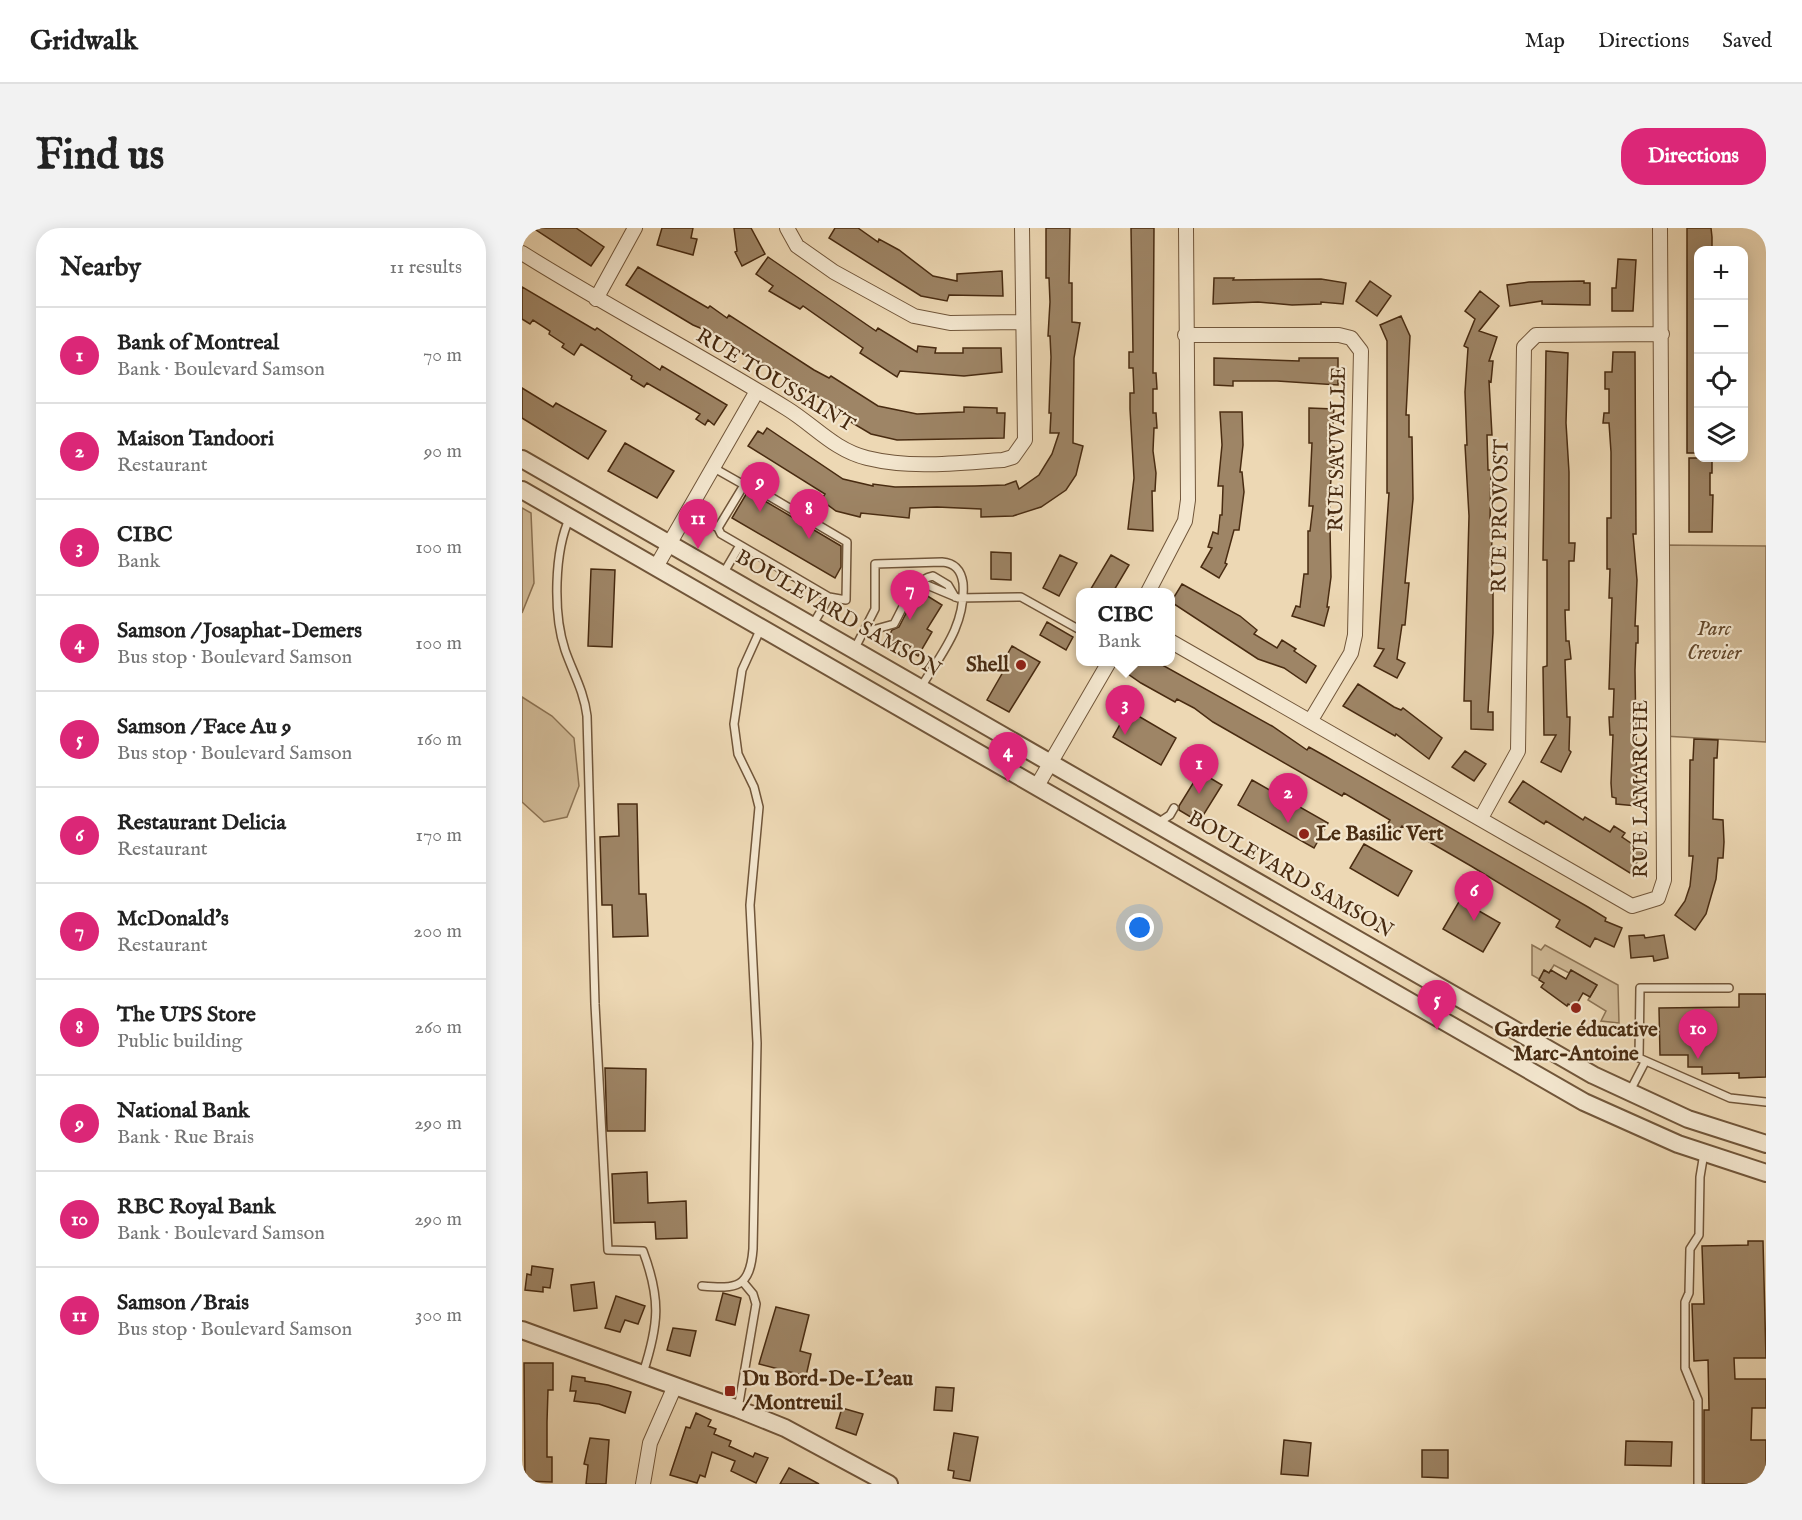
<!DOCTYPE html>
<html lang="en">
<head>
<meta charset="utf-8">
<style>
  :root { --surface:#fff; --page:#f2f2f2; --text:#222; --muted:#767676; --line:#e0e0e0; --accent:#db2777 }
  body { margin:0; font-family:"IM FELL English",serif; background:var(--page); color:var(--text) }
  .controls { position:absolute; right:18px; top:18px; display:grid; overflow:hidden; border-radius:12px; box-shadow:0 3px 15px #0003 }
  .controls button { width:54px; height:54px; display:grid; place-items:center; padding:0; border:0; border-bottom:2px solid var(--line); background:var(--surface); color:var(--text); font:30px sans-serif }
  .you { position:absolute; left:618px; top:700px; width:21px; height:21px; margin:-15px; border:4px solid #fff; border-radius:50%; background:#1a73e8; box-shadow:0 0 0 9px #1a73e833 }
  .badge { display:grid; place-items:center; width:39px; height:39px; border-radius:50%; background:var(--accent); color:#fff; font-size:20px; font-weight:700 }
  .pin { position:absolute; translate:-50% -50px; filter:drop-shadow(0 2px 3px #0008) }
  .pin::after { content:''; position:absolute; top:32px; width:21px; height:18px; background:inherit; clip-path:polygon(0 0,100% 0,50% 100%) }
  .popup { position:absolute; left:554px; top:360px; width:99px; height:78px; box-sizing:border-box; display:grid; place-content:center; border-radius:12px; background:var(--surface); filter:drop-shadow(0 2px 4px #0005); font-size:20px; white-space:nowrap; color:var(--muted) }
  .popup b { font-size:22px; color:var(--text) }
  .popup::after { content:''; position:absolute; left:50%; top:100%; margin-left:-12px; border:12px solid transparent; border-top-color:var(--surface) }
  .list { margin:0; padding:0; list-style:none }
  h2 { display:flex; justify-content:space-between; align-items:center; height:78px; margin:0; padding:0 24px; font-size:26px }
  h2 small { font-size:20px; font-weight:400; color:var(--muted) }
  .list li { display:grid; grid-template-columns:39px 1fr auto; gap:18px; align-items:center; box-sizing:border-box; height:96px; padding:0 24px; border-top:2px solid var(--line) }
  .list b { display:block; font-size:22px; white-space:nowrap }
  .list p { margin:0; font-size:20px; white-space:nowrap; color:var(--muted) }
  .list em { font-size:20px; font-style:normal; color:var(--muted) }
  .icon { flex:none; width:33px; height:33px; fill:none; stroke:currentColor; stroke-width:2; stroke-linecap:round; stroke-linejoin:round }
  .map { position:relative; flex:none; width:1244px; height:1256px; overflow:hidden; border-radius:24px }
  header { display:flex; align-items:center; gap:36px; box-sizing:border-box; height:84px; padding:0 30px; background:var(--surface); border-bottom:2px solid var(--line) }
  header strong { font-size:28px }
  nav { display:flex; gap:33px; margin-inline-start:auto; font-size:21px }
  .intro { display:flex; align-items:center; justify-content:space-between; box-sizing:border-box; height:144px; padding:0 36px }
  h1 { margin:0; font-size:42px }
  .button { padding:15px 27px; border-radius:24px; background:var(--accent); color:#fff; font-size:21px; font-weight:700 }
  main { display:flex; gap:36px; padding:0 36px }
  aside { flex:1; background:var(--surface); border-radius:24px; box-shadow:0 3px 15px #0003 }
  .map>svg:first-child { display:block }
  .green { fill:#d1bb98; stroke:#8c7354; stroke-width:1.5 }
  .building { fill:#9e8566; stroke:#482b11; stroke-width:1.5 }
  .lines { fill:none; stroke-linecap:round; stroke-linejoin:round }
  .service-casing { stroke:#71563a; stroke-width:10 }
  .minor-casing { stroke:#71563a; stroke-width:16 }
  .tertiary-casing { stroke:#71563a; stroke-width:20 }
  .service { stroke:#f3e6ce; stroke-width:7 }
  .minor { stroke:#f3e6ce; stroke-width:14 }
  .tertiary { stroke:#f3e6ce; stroke-width:16 }
  .poi-dot { fill:#8f2418; stroke:#f3e6ce; stroke-width:2 }
  .labels { text-anchor:middle; dominant-baseline:central; stroke-width:4.5; stroke-linejoin:round; paint-order:stroke }
  .street-label { font-size:21px; fill:#482b11; stroke:#f3e6ce }
  .park-label { font-size:21px; font-style:italic; fill:#63482c; stroke:#f3e6ce }
  .poi-label { font-size:21px; font-weight:bold; fill:#482b11; stroke:#f3e6ce; text-anchor:start }
</style>
</head>
<body>
<header>
<strong>Gridwalk</strong>
<nav><a>Map</a><a>Directions</a><a>Saved</a></nav>
</header>
<div class="intro"><h1>Find us</h1><a class="button">Directions</a></div>
<main>
<aside>
<h2>Nearby<small>11 results</small></h2>
<ul class="list">
<li><span class="badge">1</span><div><b>Bank of Montreal</b><p>Bank · Boulevard Samson</p></div><em>70 m</em></li>
<li><span class="badge">2</span><div><b>Maison Tandoori</b><p>Restaurant</p></div><em>90 m</em></li>
<li><span class="badge">3</span><div><b>CIBC</b><p>Bank</p></div><em>100 m</em></li>
<li><span class="badge">4</span><div><b>Samson / Josaphat-Demers</b><p>Bus stop · Boulevard Samson</p></div><em>100 m</em></li>
<li><span class="badge">5</span><div><b>Samson / Face Au 9</b><p>Bus stop · Boulevard Samson</p></div><em>160 m</em></li>
<li><span class="badge">6</span><div><b>Restaurant Delicia</b><p>Restaurant</p></div><em>170 m</em></li>
<li><span class="badge">7</span><div><b>McDonald's</b><p>Restaurant</p></div><em>200 m</em></li>
<li><span class="badge">8</span><div><b>The UPS Store</b><p>Public building</p></div><em>260 m</em></li>
<li><span class="badge">9</span><div><b>National Bank</b><p>Bank · Rue Brais</p></div><em>290 m</em></li>
<li><span class="badge">10</span><div><b>RBC Royal Bank</b><p>Bank · Boulevard Samson</p></div><em>290 m</em></li>
<li><span class="badge">11</span><div><b>Samson / Brais</b><p>Bus stop · Boulevard Samson</p></div><em>300 m</em></li>
</ul>
</aside>
<div class="map">
<svg width="1244" height="1256" viewBox="0 0 1244 1256">
  <rect width="100%" height="100%" fill="#edd8b4"/>
  <filter id="stains"><feTurbulence type="fractalNoise" baseFrequency=".00333" numOctaves="4"/><feColorMatrix values="0 0 0 0 .2 0 0 0 0 .09 0 0 0 0 .02 0 0 0 .5 -.17"/></filter>
  <radialGradient id="worn" r=".72"><stop offset=".6" stop-color="#630" stop-opacity="0"/><stop offset="1" stop-color="#630" stop-opacity=".3"/></radialGradient>
  <path class="green" d="M0 280 9 285 12 355 0 385Z
    M1140 317 1244 318V514L1142 508Z
    M0 469 30 488 52 510 57 558 45 589 22 594 0 574Z
    M1010 717 1019 722 1023 717 1096 757 1097 795 1079 793 1084 783 1066 772 1075 757 1049 742 1047 745 1032 737 1027 745 1022 743 1017 751 1010 747Z"/>
  <path class="building" d="M11 0H54L82 19 69 38Z
    M140 0H171L169 10 175 11 171 27 135 17Z
    M212 0H229L243 26 220 38 213 24 215 23Z
    M313 0H336L356 14 357 11 377 22 411 48 435 53V46L480 43 481 68 427 67 425 73 399 68 307 10Z
    M524 0H548L547 55H550V94L558 95 552 130 551 215 561 218 554 247 544 262 519 279 491 288 459 289V281L415 279 388 280 387 290 339 285 338 289 314 283 299 272 303 266 226 218 236 203 241 206 245 200 321 251 351 258V256L373 259 453 258 483 257 494 253 497 261 517 247 530 226 537 205H528L529 185H527L529 129 528 108H526L528 74 527 50H524Z
    M609 0H632L631 145H634L635 161H631V185H634L635 200H632L631 223 634 245 633 263H630L631 303 606 301 612 250 608 181V165H612L611 140H607V124H611Z
    M1165 0H1189L1190 9V22H1176V225H1165Z
    M246 29 354 103 356 100 395 124 396 118 414 120 413 125H441V120H479L480 144 442 148 378 143 375 149 338 125 341 120 281 78 278 81 247 63 251 58 234 46Z
    M1096 31 1114 32 1111 83H1090V60H1094Z
    M116 39 186 80 188 78 205 90 207 87 292 142 307 150 309 148 356 178 395 186 442 184V179L475 180V185H483L482 210 375 212 349 206 327 193 329 189 229 128 227 130 190 105 171 97 104 57Z
    M692 50H712L711 52 799 51 824 55 821 76 799 74V76L770 77 736 74 691 76Z
    M848 53 869 68 855 88 834 73Z
    M1062 53V55H1068V77L1020 76V73L988 78 985 57 1007 54Z
    M0 59 73 102 75 100 138 142 140 138 205 177 192 197 186 192 183 197 174 191 178 186 125 155 122 159 109 151 110 148 59 116 52 127 40 119 42 116 27 106 28 103 11 92 8 96 0 91Z
    M958 63 977 78 957 103 975 109 967 133H971L969 154 967 153 970 207H965L966 242H969L968 292H971L968 350H971V405L966 484H971V502L949 501V473H942L947 288 943 217H945L943 164 946 120 942 118 953 91 943 83Z
    M879 88 888 108 884 187H887V209H890L891 271 883 355H887L883 397H880L875 431 883 435 875 450 852 438 862 421 856 420 867 265H865V113L858 97Z
    M1024 123 1046 125 1044 195 1047 244V315H1053L1052 333H1047V382H1043L1044 413H1047L1049 431 1043 432 1045 489H1048L1047 522 1049 524 1039 544 1019 534 1034 507H1022L1021 439 1025 438V332H1021Z
    M1091 124H1113L1114 306H1111L1115 352 1113 398H1116V415H1114L1113 442 1115 578 1094 576V570L1090 569 1089 555 1091 507H1088L1087 489H1091L1092 461H1087L1090 370H1087L1088 341H1085V290H1089V224L1087 195H1081L1082 185H1087V161H1083V144H1090Z
    M692 130 777 133V130H816V157L755 153H711V158L692 157Z
    M0 160 31 179 34 175 84 203 66 231 0 190Z
    M787 180 812 181 809 219H812V240H810L808 263V284H812L808 301 809 349 805 379H807L802 398 770 388 774 378 778 379 782 346H786V303H788L791 278H787L790 215H787Z
    M698 184H720L721 217 718 244H720L722 264 717 302H712L703 335 705 336 697 350 679 339 690 320 686 319 691 304 696 306 698 287H700L701 258H696L700 217Z
    M103 215 152 243 135 270 86 243Z
    M1167 230H1190V245H1188V267H1191L1190 304H1167Z
    M226 263 319 318V339L313 350 210 290Z
    M469 324 489 325V352L469 351Z
    M538 327 555 335 537 368 521 360Z
    M589 327 607 337 591 364H567Z
    M69 341 93 342 90 419 66 418Z
    M660 356 718 388 735 402 732 406 755 420 760 412 774 421 772 423 794 438 784 455 762 440 736 431 649 374Z
    M399 364 420 377 405 401 410 404 396 428 366 410 370 402 377 399 392 370Z
    M525 394 551 409 544 422 518 407Z
    M490 418 518 434 487 484 465 472 485 437 481 434Z
    M614 434H635L750 498 785 522 787 519 803 528 1066 679 1084 690 1083 693 1100 700 1092 719 1073 710 1068 719 1034 699 1038 692 949 638 880 598 876 604 865 597 868 592 851 582 822 565 820 568 691 494 672 480 655 471 653 474 619 455 606 446Z
    M836 456 872 479 879 482 881 480 920 510 907 531 874 506 873 508 821 478Z
    M606 482 654 510 639 537 591 509Z
    M1172 511 1196 512 1195 530H1192L1191 591 1201 592 1202 614 1201 630H1196L1194 651 1184 686 1173 702 1153 687 1163 673 1168 658 1171 628H1167L1168 532H1171Z
    M943 523 964 536 952 553 930 539Z
    M678 544 700 557 677 594 657 582V578Z
    M730 552 806 595 792 620 716 577Z
    M1001 553 1061 592 1063 589 1088 604 1092 598 1103 605 1100 609 1122 624 1108 645 1024 593 1022 596 987 574Z
    M96 576H115L117 666H124L126 708 91 709 90 677H80L78 609 97 608Z
    M842 616 890 643 876 668 828 640Z
    M938 672 978 695 961 724 921 701Z
    M1122 707 1123 710 1142 707 1146 730 1132 733 1131 728 1109 730 1107 708Z
    M1022 742 1027 745 1029 742 1044 751 1049 742 1075 757 1068 769 1061 765 1053 779 1046 776 1045 778 1019 759 1022 755 1017 752Z
    M1217 766H1244V849L1217 850V845L1180 846V839H1166V827H1138L1137 780 1217 779Z
    M83 840 124 841 123 903H85Z
    M125 944 126 975 164 973 165 1010 134 1011 133 994 92 995 90 946Z
    M1226 1013H1241L1244 1130H1212L1213 1151H1244V1180H1230L1229 1212H1244V1256H1182V1182H1187L1186 1132 1172 1133 1170 1076H1182L1180 1018 1226 1017Z
    M10 1038 31 1041 28 1060 21 1059V1064L3 1062 5 1046 9 1047Z
    M72 1054 75 1080 52 1083 49 1057Z
    M201 1065 219 1070 213 1097 194 1092Z
    M94 1068 123 1078 116 1096 103 1092 98 1104 83 1100Z
    M254 1079 287 1087 278 1123 289 1126 284 1148 237 1136Z
    M151 1100 174 1103 168 1128 145 1122Z
    M2 1135H31V1162H26L25 1194V1229H30V1254L3 1253Z
    M50 1148 63 1150V1153L86 1157 109 1164 103 1185 77 1176 52 1173 54 1163H48Z
    M414 1159 432 1160 430 1183 412 1182Z
    M320 1180 341 1186 334 1207 314 1200Z
    M174 1185 189 1192 186 1198 194 1201 192 1206 209 1213 207 1218 231 1229 233 1225 246 1230 234 1255 209 1243 213 1233 190 1224 183 1249 178 1247 175 1255 148 1247 164 1199 168 1200Z
    M432 1205 456 1209 448 1253 431 1250 432 1243 426 1242Z
    M68 1210 87 1212 84 1256H64L66 1237 62 1236Z
    M762 1212 789 1215 786 1248 759 1246Z
    M1104 1213 1150 1214 1149 1238 1103 1237Z
    M900 1222H926V1250L900 1249Z
    M267 1240 297 1256H258Z"/>
  <g class="lines">
    <g class="service-casing">
      <path id="service" d="M192 240 222 257 196 300
        M222 257 230 258 325 314 324 372 307 369
        M166 283 196 300 199 306 218 317
        M48 289C32 323 31 386 43 422 51 445 62 463 65 488L73 776 86 1022 121 1023C139 1071 137 1096 121 1145
        M201 346 218 317 307 369 290 398
        M392 360 405 357 436 370 499 369 558 402
        M343 404 372 396C381 380 391 351 411 348L426 357 433 369
        M332 422 353 381V336L420 334C433 335 439 342 441 355 444 397 420 425 399 459
        M636 595 648 587 652 580
        M1207 760H1118L1117 830 1208 870 1244 874
        M1108 863 1123 834
        M180 1058C215 1061 228 1060 231 1021L235 815 228 677 237 579 232 559 216 526 212 496 220 442 239 400
        M216 1181 234 1076 231 1066 221 1054
        M1176 1256V1172L1163 1140V1074L1167 1065 1168 1021 1177 1007 1178 949 1182 925"/>
    </g>
    <g class="minor-casing">
      <path id="minor" d="M265 0 275 18 312 44 392 88 428 95 501 94
        M0 25C86 79 177 126 264 180 292 197 312 222 345 230 390 241 435 235 481 232L491 229 503 212 500 0
        M74 71 113 0
        M663 107H817L829 110 839 123 833 407 829 425 789 492
        M134 339 235 163
        M626 364 663 293 666 272 664 0
        M648 413 1110 678 1136 670 1142 652 1138 0
        M515 558 587 434
        M959 590 996 523 1002 119 1014 107 1140 106
        M121 1256 128 1215 153 1158"/>
    </g>
    <g class="tertiary-casing">
      <path id="tertiary" d="M0 231 1071 847 1166 891 1244 916
        M0 262 1062 874 1156 916 1244 945
        M0 1102 216 1181 263 1200 367 1256"/>
    </g>
    <use href="#service" class="service"/>
    <use href="#minor" class="minor"/>
    <use href="#tertiary" class="tertiary"/>
  </g>
  <g class="poi-dot">
    <circle cx="499" cy="437" r="6"/>
    <circle cx="782" cy="606" r="6"/>
    <circle cx="1054" cy="780" r="6"/>
    <rect x="202" y="1157" width="12" height="12" rx="3"/>
  </g>
  <g class="labels">
    <g class="street-label">
      <text transform="translate(253 153) rotate(31)">RUE TOUSSAINT</text>
      <text transform="translate(816 221) rotate(-89)">RUE SAUVALLE</text>
      <text transform="translate(979 288) rotate(-89)">RUE PROVOST</text>
      <text transform="translate(316 386) rotate(30)">BOULEVARD SAMSON</text>
      <text transform="translate(1119 561) rotate(-90)">RUE LAMARCHE</text>
      <text transform="translate(768 647) rotate(30)">BOULEVARD SAMSON</text>
    </g>
    <g class="park-label">
      <text x="1192" y="401">Parc<tspan x="1192" dy="24">Crevier</tspan></text>
    </g>
    <g class="poi-label">
      <text x="487" y="437" text-anchor="end">Shell</text>
      <text x="794" y="606">Le Basilic Vert</text>
      <text x="1054" y="802" text-anchor="middle">Garderie éducative<tspan x="1054" dy="24">Marc-Antoine</tspan></text>
      <text x="220" y="1151">Du Bord-De-L'eau<tspan x="220" dy="24">/ Montreuil</tspan></text>
    </g>
  </g>
  <rect width="100%" height="100%" filter="url(#stains)"/>
  <rect width="100%" height="100%" fill="url(#worn)"/>
</svg>
<div class="controls">
<button>+</button>
<button>−</button>
<button><svg class="icon" aria-label="locate" viewBox="0 0 24 24"><circle cx="12" cy="12" r="6"/><path d="M12 2v4M12 18v4M2 12h4M18 12h4"/></svg></button>
<button><svg class="icon" aria-label="layers" viewBox="0 0 24 24"><path d="M12 4l9 5-9 5-9-5zM3 14l9 5 9-5"/></svg></button>
</div>
<div class="you"></div>
<div class="pin badge" style="left:677px;top:566px">1</div>
<div class="pin badge" style="left:766px;top:595px">2</div>
<div class="pin badge" style="left:603px;top:507px">3</div>
<div class="popup"><b>CIBC</b>Bank</div>
<div class="pin badge" style="left:486px;top:554px">4</div>
<div class="pin badge" style="left:915px;top:802px">5</div>
<div class="pin badge" style="left:952px;top:693px">6</div>
<div class="pin badge" style="left:388px;top:392px">7</div>
<div class="pin badge" style="left:287px;top:311px">8</div>
<div class="pin badge" style="left:238px;top:284px">9</div>
<div class="pin badge" style="left:1176px;top:831px">10</div>
<div class="pin badge" style="left:176px;top:321px">11</div>
</div>
</main>
</body>
</html>
